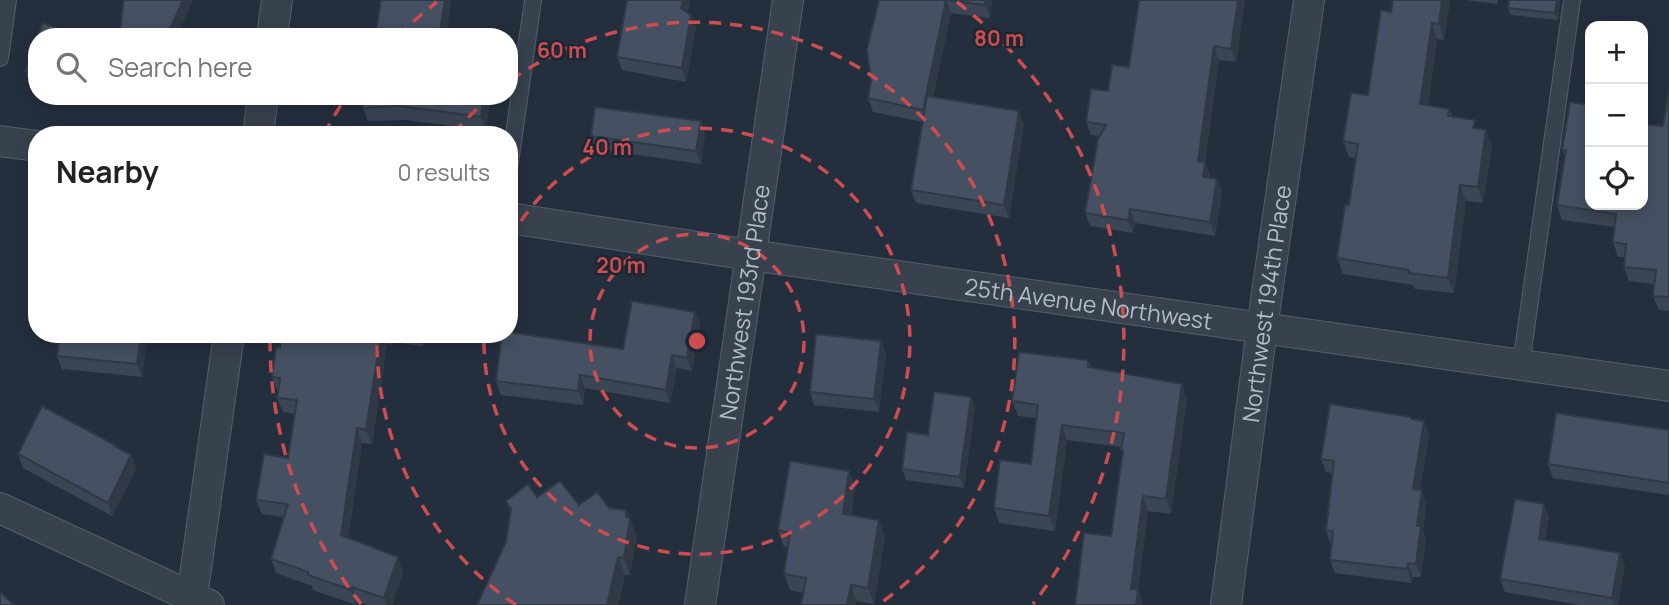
<!DOCTYPE html>
<html lang="en">
<head>
<meta charset="utf-8">
<style>
  :root { --surface:#fff; --page:#f6f6f6; --text:#222; --muted:#767676; --line:#e0e0e0 }
  body { margin:0; font-family:Manrope,sans-serif; background:var(--page); color:var(--text) }
  .controls { position:absolute; right:21px; top:21px; display:grid; overflow:hidden; border-radius:14px; box-shadow:0 4px 18px #0003 }
  .controls button { width:63px; height:63px; display:grid; place-items:center; padding:0; border:0; border-bottom:2px solid var(--line); background:var(--surface); color:var(--text); font:35px sans-serif }
  .list { margin:0; padding:0; list-style:none }
  h2 { display:flex; justify-content:space-between; align-items:center; height:91px; margin:0; padding:0 28px; font-size:30px }
  h2 small { font-size:23px; font-weight:400; color:var(--muted) }
  .icon { flex:none; width:38px; height:38px; fill:none; stroke:currentColor; stroke-width:2; stroke-linecap:round; stroke-linejoin:round }
  .map { position:relative; flex:none; width:1669px; height:605px; overflow:hidden }
  .search { position:absolute; background:var(--surface); box-shadow:0 4px 18px #0003; left:28px; top:28px; width:490px; height:77px; display:flex; align-items:center; gap:18px; box-sizing:border-box; padding:0 24px; border-radius:28px; color:var(--muted); font-size:26px }
  .panel { position:absolute; background:var(--surface); box-shadow:0 4px 18px #0003; left:28px; top:126px; width:490px; height:217px; border-radius:28px }
  .map>svg:first-child { display:block }
  .lines { fill:none; stroke-linecap:round; stroke-linejoin:round }
  .lane-casing { stroke:#565f6c; stroke-width:18 }
  .street-casing { stroke:#565f6c; stroke-width:32 }
  .lane { stroke:#38414e; stroke-width:16 }
  .street { stroke:#38414e; stroke-width:30 }
  .wall { fill:#3b4654 }
  .shaded-wall { fill:#303945 }
  .building { fill:#455162; stroke:#303945; stroke-width:2 }
  .ring { fill:none; stroke:#ce4d50; stroke-width:3.5; stroke-dasharray:12 9 }
  .labels { text-anchor:middle; dominant-baseline:central; stroke-width:5; stroke-linejoin:round; paint-order:stroke }
  .street-label { font-size:23px; fill:#b4bcc9; stroke:#1d2633 }
  .centre { fill:#ce4d50; stroke:#1d2633; stroke-width:3.5 }
  .ring-label { font-size:21px; text-anchor:middle; font-weight:bold; fill:#ce4d50; stroke:#1d2633; stroke-width:5; stroke-linejoin:round; paint-order:stroke }
</style>
</head>
<body>
<div class="map">
<svg width="1669" height="605" viewBox="0 0 1669 605">
  <rect width="100%" height="100%" fill="#242f3e"/>
  <g class="lines">
    <g class="lane-casing">
      <path id="lane" d="M0 58 8 0
        M509 170 533 0
        M1521 365 1572 0"/>
    </g>
    <g class="street-casing">
      <g id="street">
        <path d="M272 37 277 0"/>
        <path d="M258 135 263 96"/>
        <path d="M0 141 37 146"/>
        <path id="s1" d="M509 218 750 255 1669 386"/>
        <path d="M0 508 209 605"/>
        <path d="M192 597 229 334"/>
        <path id="s2" d="M700 605 788 0"/>
        <path id="s3" d="M1226 605 1262 328 1309 0"/>
      </g>
    </g>
    <use href="#lane" class="lane"/>
    <use href="#street" class="street"/>
  </g>
  <path class="wall" d="M690 0 688 12 696 28 686 82 622 70 617 57Z
    M879 0H992L990 18 951 13 933 97 1024 124 1009 218 916 203 911 190 923 122 873 112 868 98 871 82Z
    M1139 0H1245L1236 62 1219 60 1205 162 1210 175V178L1222 192 1215 236 1135 223 1133 233 1090 226 1085 213 1100 136 1091 135 1086 122 1108 91 1129 67Z
    M1450 0 1444 40 1437 39 1428 106 1449 109 1452 116 1478 129 1486 130 1492 146 1483 203 1466 201 1454 293 1415 289 1413 285 1343 274 1337 258 1349 205 1356 158 1349 157 1343 141 1368 95 1391 12Z
    M1465 0H1498V4Z
    M1509 0H1560L1558 20 1511 15 1508 8Z
    M37 39V86L30 84 25 71Z
    M1669 91V311L1659 310 1653 296 1655 284 1629 281 1624 267 1625 257H1618L1613 242 1615 227 1562 220 1557 205 1565 157 1562 150 1570 102 1590 205 1663 126Z
    M116 96H178L177 98 167 97 166 104 117 98Z
    M363 96H490L486 130 405 120 368 121 363 108Z
    M701 121 705 135 701 164 595 149 591 136Z
    M695 312 700 325 692 371 677 368 670 403 585 388 583 405 501 395 496 381 623 349Z
    M148 334 142 377 62 369 57 356Z
    M281 334H424L423 346 392 342V345L387 344 372 444 362 443 348 538 403 572 392 605H368L357 601 356 605 313 590 312 586 276 573 271 559 284 517 262 514 256 500 288 458 295 414 283 412 277 398 278 392 272 377 280 348Z
    M881 341 886 354 879 412 814 405 810 392Z
    M1088 360 1091 367 1187 398 1171 514 1148 511 1138 590 1143 605H1075L1111 536 1123 455 1121 450V447L1067 440 1055 531 999 523 994 508 1031 464 1036 418 1018 416 1012 401Z
    M975 407 964 488 906 480 902 469 928 435Z
    M1411 417 1412 419 1424 421 1429 435 1420 490 1426 504 1423 531 1426 540 1421 577H1413L1412 583 1335 573 1330 560 1332 543H1330L1326 530 1332 473 1326 472 1321 459Z
    M1669 430V495L1553 478 1548 464Z
    M115 445V447L131 455 136 469 112 516 23 468 18 454Z
    M855 487 851 515 885 536 874 604 856 601V605H801L803 593 790 590 784 574 788 547H784L778 530Z
    M537 497 579 505 626 510 637 536 630 575H625L618 605H477L506 542 511 515 506 501Z
    M1549 517 1545 540 1625 566 1618 605H1579L1505 592 1500 579Z"/>
  <path class="shaded-wall" d="M183 0H193L177 37 169 31Z
    M445 0H450L451 5 446 37H439Z
    M683 0H690L686 21 681 8Z
    M946 0 951 13 928 123 923 110Z
    M985 0H992L990 18 985 5Z
    M1238 0H1245L1236 62 1231 49Z
    M1442 0H1450L1444 40 1439 24Z
    M1557 0H1560L1558 20 1555 13Z
    M691 15 696 28 686 82 682 68Z
    M1432 23 1437 39 1426 120 1420 104Z
    M1214 46 1219 60 1203 174 1198 161Z
    M484 96H490L486 130 481 117Z
    M1019 111 1024 124 1009 218 1004 205Z
    M701 121 705 135 701 164 696 151Z
    M1486 130 1492 146 1483 203 1478 187Z
    M1205 162 1210 175 1208 190 1203 177Z
    M1217 179 1222 192 1215 236 1210 222Z
    M1460 185 1466 201 1454 293 1448 278Z
    M1130 209 1135 223 1133 233 1128 220Z
    M695 312 700 325 692 371 687 358Z
    M141 334H148L142 377 137 364Z
    M381 334H383L387 344 372 444 366 430Z
    M418 334H424L423 346Z
    M881 341 886 354 879 412 874 399Z
    M672 355 677 368 670 403 666 390Z
    M580 375 585 388 583 405 578 391Z
    M1182 384 1187 398 1171 514 1166 499Z
    M971 397 975 407 964 488 960 477Z
    M1424 421 1429 435 1418 503 1413 489Z
    M1062 425 1067 440 1055 531 1049 516Z
    M357 428 362 443 346 549 341 535Z
    M131 455 136 469 112 516 108 503Z
    M849 471 855 487 848 530 843 514Z
    M1422 490 1426 504 1423 531 1426 540 1421 577 1416 564 1417 526Z
    M1143 496 1148 511 1138 590 1143 605H1136L1131 589Z
    M1544 504 1549 517 1543 552 1539 539Z
    M626 510 637 536 630 575 624 558Z
    M879 520 885 536 874 604 868 588Z
    M1620 553 1625 566 1618 605H1614L1612 598Z
    M398 557 403 572 392 605H387L384 598Z
    M618 557 625 575 618 605H607Z
    M1408 563 1413 577 1412 583 1407 569Z
    M851 585 856 601V605H847Z
    M352 587 357 601 356 605 351 590Z"/>
  <path class="building" d="M124 0H183L169 31 195 35V37H119Z
    M381 0H445L439 37H375Z
    M627 0H683L681 8 691 15 682 68 617 57Z
    M879 0H946L923 110 868 98 871 82 867 49Z
    M949 0H985V5Z
    M1139 0H1238L1231 49 1214 46 1198 161 1205 162 1203 177 1217 179 1210 222 1130 209 1128 220 1085 213 1098 139 1106 125 1086 122 1091 89 1108 91 1112 65 1129 67Z
    M1393 0H1442L1439 24 1432 23 1420 104 1449 109 1448 116 1475 120 1473 128 1486 130 1478 187 1460 185 1448 278 1409 273V270L1337 258 1345 205H1349L1358 144 1343 141 1351 93 1368 95 1381 10 1391 12Z
    M1509 0H1557L1555 13 1508 8Z
    M43 23 75 35 74 37H37Z
    M37 39V75L25 71Z
    M1669 91V297L1653 296 1656 270 1624 267 1626 244 1613 242 1616 214 1557 205 1566 150H1562L1570 102 1590 105V205H1643V124L1663 126Z
    M363 96H484L481 117 400 106 363 108Z
    M927 96 1019 111 1004 205 911 190Z
    M595 107 701 121 696 151 591 136Z
    M632 301 695 312 687 358 672 355 666 390 580 375 578 391 496 381 502 334H509V332L623 349Z
    M60 334H141L137 364 57 356Z
    M281 334H381L366 430 357 428 341 535 398 557 384 598 352 587 351 590 308 575V572L271 559 288 504 256 500 264 454 288 458 297 400 277 398 280 378 272 377 276 347 280 348Z
    M816 334 881 341 874 399 810 392Z
    M1019 352 1088 360V367L1182 384 1166 499 1143 496 1131 589H1138L1136 605H1075L1084 533 1111 536 1123 450H1121L1124 433 1062 425 1049 516 994 508 1000 460 1031 464 1038 405 1012 401Z
    M934 392 971 397 960 477 902 469 907 432 928 435Z
    M1330 404 1411 417V419L1424 421 1413 489 1422 490 1417 526H1421L1416 564 1408 563 1407 569 1330 560 1333 531 1326 530 1334 461 1321 459Z
    M42 406 115 445 114 446 131 455 108 503 18 454Z
    M1556 413 1669 430V483L1548 464Z
    M790 461 849 471 843 514 879 520 868 588 851 585 847 605H801L806 578 784 574 790 533 778 530Z
    M560 481 579 505 597 492 609 508 626 510V517L630 518 624 558 618 557 607 605H477L506 542 511 509 506 501 528 484 537 497Z
    M1515 499 1544 504 1539 539 1620 553 1612 598 1500 579Z
    M0 592 14 605H0Z"/>
  <g class="ring">
    <circle cx="697" cy="341" r="107"/>
    <path d="M510 239A213 213 0 1 1 484 335"/>
    <path d="M516 605A320 320 0 0 1 377 335M454 133A320 320 0 0 1 489 98M511 80A320 320 0 1 1 878 605"/>
    <path d="M361 604A427 427 0 0 1 270 337M324 134A427 427 0 0 1 345 99M398 36A427 427 0 0 1 437 2M957 2A427 427 0 0 1 1033 604"/>
  </g>
  <g class="labels">
    <g class="street-label">
      <text stroke="none"><textPath href="#s2" startOffset="306">Northwest 193rd Place</textPath></text>
      <text stroke="none"><textPath href="#s3" startOffset="304">Northwest 194th Place</textPath></text>
      <text stroke="none"><textPath href="#s1" startOffset="586">25th Avenue Northwest</textPath></text>
    </g>
  </g>
  <circle cx="697" cy="341" r="10" class="centre"/>
  <g class="ring-label">
    <text x="999" y="46">80 m</text>
    <text x="562" y="58">60 m</text>
    <text x="607" y="155">40 m</text>
    <text x="621" y="273">20 m</text>
  </g>
</svg>
<div class="controls">
<button>+</button>
<button>−</button>
<button><svg class="icon" aria-label="locate" viewBox="0 0 24 24"><circle cx="12" cy="12" r="6"/><path d="M12 2v4M12 18v4M2 12h4M18 12h4"/></svg></button>
</div>
<div class="search"><svg class="icon" aria-label="search" viewBox="0 0 24 24"><circle cx="10" cy="10" r="6"/><path d="M15 15l6 6"/></svg>Search here</div>
<section class="panel">
<h2>Nearby<small>0 results</small></h2>
<ul class="list">
</ul>
</section>
</div>
</body>
</html>
